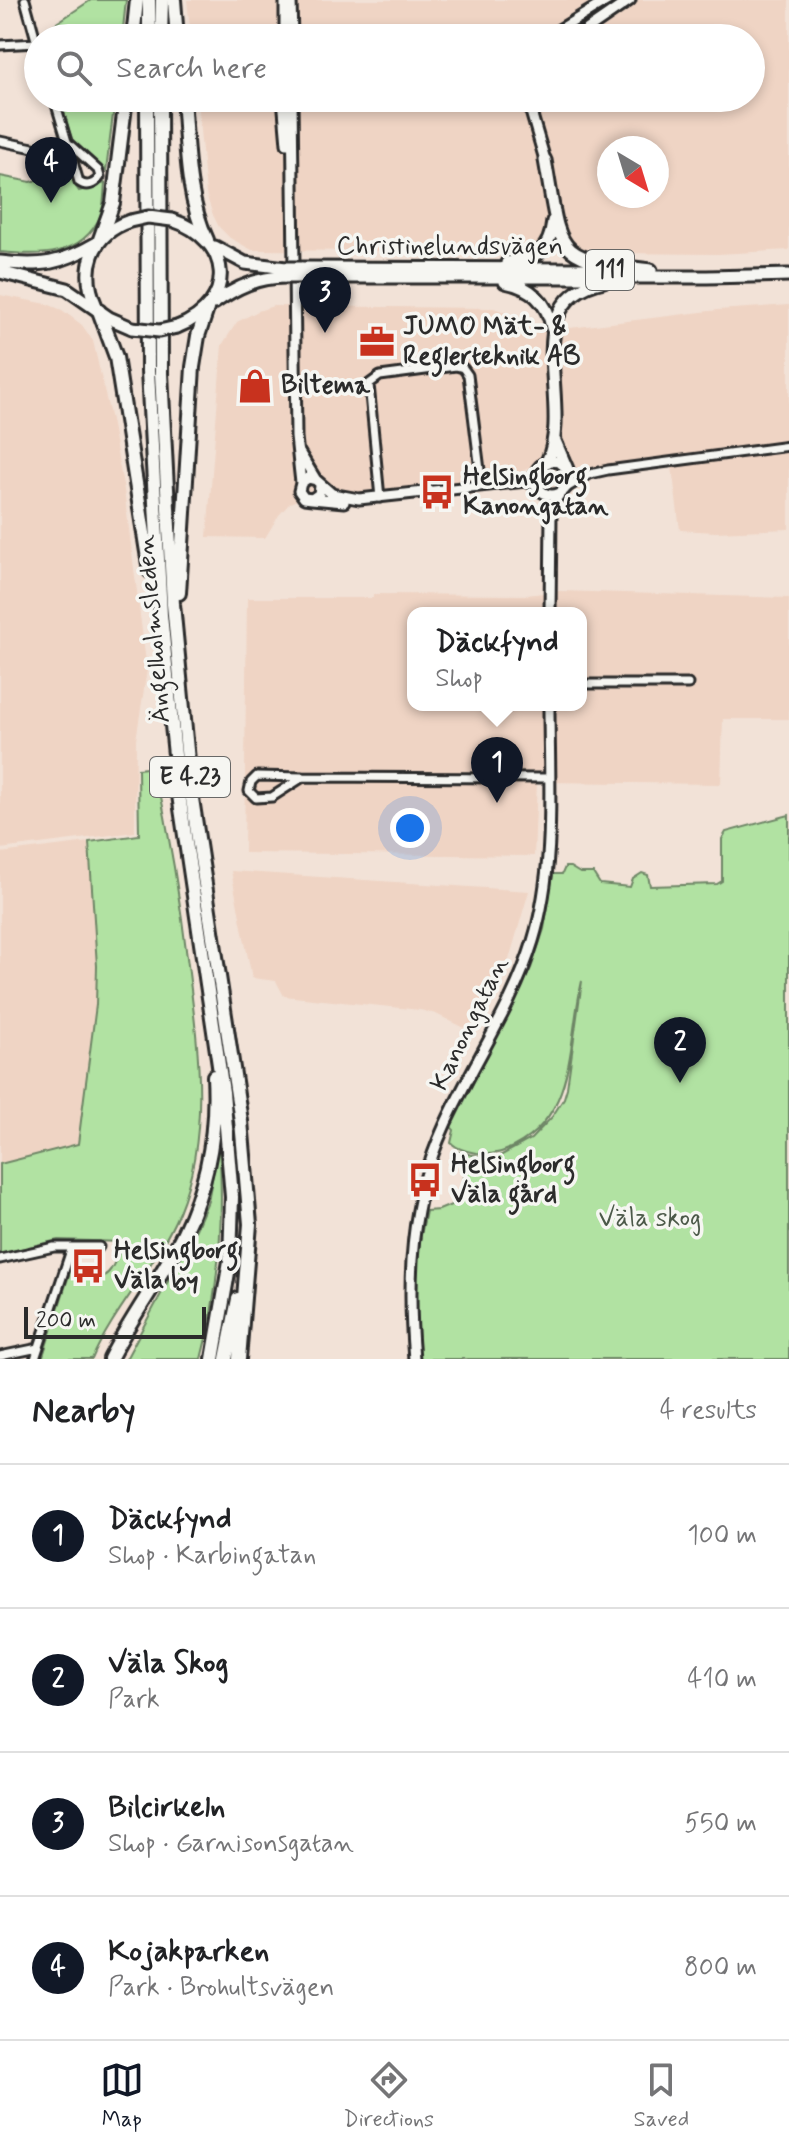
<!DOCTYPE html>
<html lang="en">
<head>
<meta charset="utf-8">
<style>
  :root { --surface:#fff; --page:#f2f2f2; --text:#202124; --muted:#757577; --line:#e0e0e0; --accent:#111827 }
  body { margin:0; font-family:Mynerve,sans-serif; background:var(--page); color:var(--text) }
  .compass { position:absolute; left:597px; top:136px; width:72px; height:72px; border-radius:50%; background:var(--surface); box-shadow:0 4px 12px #0003; rotate:142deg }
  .scale { position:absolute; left:24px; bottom:20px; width:182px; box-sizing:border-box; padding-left:8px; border:4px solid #2b2b2b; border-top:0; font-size:22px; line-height:28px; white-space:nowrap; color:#2b2b2b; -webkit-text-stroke:6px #f6f6f2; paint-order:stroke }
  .you { position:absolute; left:410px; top:828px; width:28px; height:28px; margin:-20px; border:6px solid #fff; border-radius:50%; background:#1a73e8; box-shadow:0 0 0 12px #1a73e833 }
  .badge { display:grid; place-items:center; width:52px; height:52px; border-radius:50%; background:var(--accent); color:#fff; font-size:26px; font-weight:700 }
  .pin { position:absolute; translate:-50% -66px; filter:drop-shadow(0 2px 4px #0008) }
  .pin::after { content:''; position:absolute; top:42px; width:28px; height:24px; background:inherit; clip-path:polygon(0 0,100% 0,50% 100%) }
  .popup { position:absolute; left:407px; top:607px; width:180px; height:104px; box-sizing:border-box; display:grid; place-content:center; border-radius:16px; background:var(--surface); filter:drop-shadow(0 2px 6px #0005); font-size:26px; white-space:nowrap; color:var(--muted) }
  .popup b { font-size:30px; color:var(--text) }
  .popup::after { content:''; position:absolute; left:50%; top:100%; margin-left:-16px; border:16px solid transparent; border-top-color:var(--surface) }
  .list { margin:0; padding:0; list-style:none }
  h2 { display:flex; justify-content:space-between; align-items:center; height:104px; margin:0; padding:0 32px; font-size:34px }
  h2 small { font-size:26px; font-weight:400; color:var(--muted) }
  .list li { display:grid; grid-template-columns:52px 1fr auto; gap:24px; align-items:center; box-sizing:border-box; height:144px; padding:0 32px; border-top:2px solid var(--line) }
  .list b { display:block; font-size:30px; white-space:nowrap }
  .list p { margin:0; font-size:26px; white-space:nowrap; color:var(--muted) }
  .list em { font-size:26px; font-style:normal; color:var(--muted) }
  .icon { flex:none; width:44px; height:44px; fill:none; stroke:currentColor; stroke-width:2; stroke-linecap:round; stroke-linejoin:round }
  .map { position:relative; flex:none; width:789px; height:1359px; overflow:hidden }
  .search { position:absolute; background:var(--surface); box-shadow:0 4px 12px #0003; left:24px; right:24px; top:24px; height:88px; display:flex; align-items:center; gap:20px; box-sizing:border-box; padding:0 28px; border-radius:44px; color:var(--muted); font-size:30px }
  .sheet { height:680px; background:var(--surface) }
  nav { display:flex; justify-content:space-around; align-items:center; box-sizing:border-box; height:112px; border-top:2px solid var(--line); background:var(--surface); font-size:22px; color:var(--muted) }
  nav a { display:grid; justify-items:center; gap:4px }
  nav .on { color:var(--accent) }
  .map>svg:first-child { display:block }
  .built { fill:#efd4c4; fill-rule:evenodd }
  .green { fill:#b1e2a2; stroke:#6e8666; stroke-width:2 }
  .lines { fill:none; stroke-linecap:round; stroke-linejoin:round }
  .minor-casing { stroke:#2b2b2b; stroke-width:13 }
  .tertiary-casing { stroke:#2b2b2b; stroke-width:15 }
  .primary-casing { stroke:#2b2b2b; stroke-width:17 }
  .motorway-casing { stroke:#2b2b2b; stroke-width:18 }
  .minor { stroke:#f6f6f2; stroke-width:7 }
  .tertiary { stroke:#f6f6f2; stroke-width:9 }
  .primary { stroke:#f6f6f2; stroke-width:11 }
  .motorway { stroke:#f6f6f2; stroke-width:12 }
  .primary-bridge-casing { stroke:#2b2b2b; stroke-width:17; stroke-linecap:butt }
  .primary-bridge { stroke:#f6f6f2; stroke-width:11 }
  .labels { text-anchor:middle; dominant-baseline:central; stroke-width:7; stroke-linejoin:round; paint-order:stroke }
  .shield { fill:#f6f6f2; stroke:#686867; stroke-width:2 }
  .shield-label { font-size:24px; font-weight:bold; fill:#2b2b2b }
  .street-label { font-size:26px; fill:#2b2b2b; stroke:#f6f6f2 }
  .poi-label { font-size:26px; font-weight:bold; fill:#2b2b2b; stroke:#f6f6f2; text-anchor:start }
  .park-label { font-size:26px; fill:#4c5949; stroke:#f6f6f2 }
</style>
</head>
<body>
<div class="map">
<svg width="789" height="1359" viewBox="0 0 789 1359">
  <rect width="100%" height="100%" fill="#f2e2d7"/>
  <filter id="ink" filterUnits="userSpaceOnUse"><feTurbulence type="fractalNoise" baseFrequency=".0125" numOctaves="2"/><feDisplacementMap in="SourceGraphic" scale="16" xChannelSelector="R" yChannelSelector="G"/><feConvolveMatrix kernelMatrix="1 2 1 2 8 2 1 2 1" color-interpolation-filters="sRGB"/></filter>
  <g filter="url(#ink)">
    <path class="built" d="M187 0H789V250L718 254 252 250 230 238 219 227 213 215 206 194 197 98H751V38H191ZM609 148H657V196H609Z
      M0 295 47 304 62 310 82 325 93 341 111 420 124 490 147 670 136 740 135 832 0 849Z
      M789 305V529L715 532 680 530 671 459 590 473 576 472 571 470 557 441 542 462 499 482 348 498 323 489 290 503 279 515 265 538 207 537 222 345 237 322 258 311 273 306 494 308 541 326 570 328 718 310Z
      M559 591 789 598V719H723L721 784 537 782 534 856 244 853 247 598H373V594L527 595ZM413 613H581V705H413Z
      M89 842 97 966 96 1005 78 1144 0 1164V853Z
      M231 871 529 891 508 963 475 1033 436 1014 420 1010 284 996 276 981 252 978Z"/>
    <path class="green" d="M91 0H126L122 38H42L40 34Z
      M59 98H115L106 171 73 142Z
      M74 170V184L79 191 105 183C104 193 104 207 101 215 82 258 39 256 0 252V176L31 182Z
      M155 767C169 833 180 898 188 965 198 1046 211 1134 179 1212 157 1265 115 1307 92 1359H42L70 1272C112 1283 107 1277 124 1242L58 1240 0 1254V1164L78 1144 96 1005 97 966 89 842 139 835 138 769Z
      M789 815V1359H415L410 1280H417L419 1245 426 1211 439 1210 456 1203 466 1171 462 1164 452 1157 454 1151 486 1158 500 1156 531 1139 552 1117 564 1098 567 1088 582 981C567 1044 578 1121 504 1151 489 1157 462 1153 451 1143L454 1130 451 1127 531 968 544 929 553 874H562L565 867H570L580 873H593L600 884 630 887 633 879 642 873 648 875 650 886 717 884 722 881V839L726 832Z
      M219 1142C224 1215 220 1288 201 1359H126L196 1229 208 1201Z"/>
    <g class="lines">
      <g class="minor-casing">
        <path id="minor" d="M25 0 38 47
          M0 45 37 43
          M54 98 79 182C87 188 95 184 100 177L98 170 68 143
          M0 141 38 149 67 141
          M563 490 590 474 608 470 789 446
          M380 498 369 384 380 376 456 366 463 368 468 375 482 486
          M581 684H688
          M303 777 257 776 251 782 249 791 256 798 272 797 303 777 549 778
          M0 1259 54 1247H99
          M0 1356 38 1348
          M35 1359 72 1247"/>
      </g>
      <g class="tertiary-casing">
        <path id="tertiary" d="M285 0V38
          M291 0 292 38
          M546 38 608 0
          M575 38 630 0
          M283 98 287 144
          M292 98 296 437 301 483
          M527 98 545 160
          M299 452 316 480
          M535 478a17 17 0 1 1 34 0a17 17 0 1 1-34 0Z
          M320 486 319 494 312 499 304 498 299 491 301 483 308 478 316 480 332 494 359 499 526 481 538 486
          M312 499 344 502
          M550 613 551 513 552 505 561 492
          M414 1359C407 1279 410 1201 444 1127 472 1064 513 1007 533 941 556 866 549 783 549 705"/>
      </g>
      <g class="primary-casing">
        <path id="primary" d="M545 160C562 254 551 258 651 270
          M172 220C233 240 238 303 177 327
          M215 247 245 263 286 268
          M0 262C41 267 61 264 97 243
          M507 263C536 258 550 252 553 221
          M301 268 600 269
          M0 272 67 289 109 318 132 328
          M301 277H707L789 275
          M505 282C531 287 548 302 552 328
          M214 303C236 287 258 277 285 277
          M96 306C80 270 91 234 130 221
          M555 441 567 469
          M547 462C575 404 514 300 604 281"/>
      </g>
      <g class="motorway-casing">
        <path id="motorway" d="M174 0 177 38
          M133 38 137 0
          M149 38V0
          M161 38 162 0
          M147 98 148 371 161 615 179 795 223 1092 232 1197 230 1261 213 1359
          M160 98 161 373 173 604 191 792 241 1121 250 1224 239 1359
          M183 98C187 144 186 197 207 240
          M100 239 113 203 126 98
          M99 311 116 357 150 571
          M179 593 193 367 198 336 207 309
          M110 1359C132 1315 163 1276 184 1232 208 1183 217 1130 214 1076
          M226 1359 238 1299"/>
      </g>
      <use href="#minor" class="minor"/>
      <use href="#tertiary" class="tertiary"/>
      <use href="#primary" class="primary"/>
      <use href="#motorway" class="motorway"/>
      <g class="primary-bridge-casing">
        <path id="primary-bridge" d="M130 221 148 217 172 220
          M286 268H301
          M285 277H301
          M132 328 159 331 177 327"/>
      </g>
      <use href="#primary-bridge" class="primary-bridge"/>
    </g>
  </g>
  <defs>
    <g id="office-bare" transform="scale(2.76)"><path d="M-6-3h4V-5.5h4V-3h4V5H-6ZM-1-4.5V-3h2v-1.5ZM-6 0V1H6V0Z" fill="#c8321e" stroke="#f6f6f2" stroke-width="2.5" paint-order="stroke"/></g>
    <g id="shop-bare" transform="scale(2.76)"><path d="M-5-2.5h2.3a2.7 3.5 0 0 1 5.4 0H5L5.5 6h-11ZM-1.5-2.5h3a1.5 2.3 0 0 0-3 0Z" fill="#c8321e" stroke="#f6f6f2" stroke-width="2.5" paint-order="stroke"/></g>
    <g id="bus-bare" transform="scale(2.76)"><path d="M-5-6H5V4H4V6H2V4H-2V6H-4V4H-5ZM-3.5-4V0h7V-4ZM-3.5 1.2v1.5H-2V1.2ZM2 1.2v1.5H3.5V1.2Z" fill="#c8321e" stroke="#f6f6f2" stroke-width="2.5" paint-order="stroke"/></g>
  </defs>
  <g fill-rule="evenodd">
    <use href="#office-bare" x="377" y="342"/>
    <use href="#shop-bare" x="255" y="386"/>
    <use href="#bus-bare" x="437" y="492"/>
    <use href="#bus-bare" x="425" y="1180"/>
    <use href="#bus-bare" x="88" y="1266"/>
  </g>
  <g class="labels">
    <g class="shield">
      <rect x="586" y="250" width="48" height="40" rx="6"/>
      <rect x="150" y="757" width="80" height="40" rx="6"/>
    </g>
    <g class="shield-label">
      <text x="610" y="270">111</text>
      <text x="190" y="777">E 4.23</text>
    </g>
    <g class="street-label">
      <text x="450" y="247">Christinelundsvägen</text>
      <text transform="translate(154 629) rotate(-95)">Ängelholmsleden</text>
      <text transform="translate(470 1024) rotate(-64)">Kanongatan</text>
    </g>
    <g class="poi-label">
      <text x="403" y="327">JUMO Mät- &amp;<tspan x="403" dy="30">Reglerteknik AB</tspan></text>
      <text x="281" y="386">Biltema</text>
      <text x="463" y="477">Helsingborg<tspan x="463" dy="30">Kanongatan</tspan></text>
      <text x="451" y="1165">Helsingborg<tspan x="451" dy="30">Väla gård</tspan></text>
      <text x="114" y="1251">Helsingborg<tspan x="114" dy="30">Väla by</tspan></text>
    </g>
    <g class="park-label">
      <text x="650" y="1219">Väla skog</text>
    </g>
  </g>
</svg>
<svg class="compass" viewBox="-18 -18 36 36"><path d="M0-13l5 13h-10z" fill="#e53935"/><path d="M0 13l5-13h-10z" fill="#757577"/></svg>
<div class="scale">200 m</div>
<div class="you"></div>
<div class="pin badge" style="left:497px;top:803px">1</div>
<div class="popup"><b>Däckfynd</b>Shop</div>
<div class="pin badge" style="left:680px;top:1083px">2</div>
<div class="pin badge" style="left:325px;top:333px">3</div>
<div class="pin badge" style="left:51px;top:203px">4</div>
<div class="search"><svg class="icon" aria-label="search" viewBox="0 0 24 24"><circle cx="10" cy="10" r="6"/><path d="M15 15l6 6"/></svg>Search here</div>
</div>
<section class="sheet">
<h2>Nearby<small>4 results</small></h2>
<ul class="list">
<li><span class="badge">1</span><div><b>Däckfynd</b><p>Shop · Karbingatan</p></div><em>100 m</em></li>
<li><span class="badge">2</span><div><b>Väla Skog</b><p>Park</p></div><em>410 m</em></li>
<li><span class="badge">3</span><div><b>Bilcirkeln</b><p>Shop · Garnisonsgatan</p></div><em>550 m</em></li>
<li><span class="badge">4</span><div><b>Kojakparken</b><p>Park · Brohultsvägen</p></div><em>800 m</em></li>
</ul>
</section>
<nav>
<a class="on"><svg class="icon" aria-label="map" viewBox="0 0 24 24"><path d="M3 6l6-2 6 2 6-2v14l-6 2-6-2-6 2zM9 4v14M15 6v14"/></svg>Map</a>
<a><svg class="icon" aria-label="directions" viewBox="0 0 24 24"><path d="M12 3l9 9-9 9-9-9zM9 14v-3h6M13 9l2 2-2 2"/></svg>Directions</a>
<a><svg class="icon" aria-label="saved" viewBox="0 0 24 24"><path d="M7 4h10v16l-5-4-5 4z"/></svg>Saved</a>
</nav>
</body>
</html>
